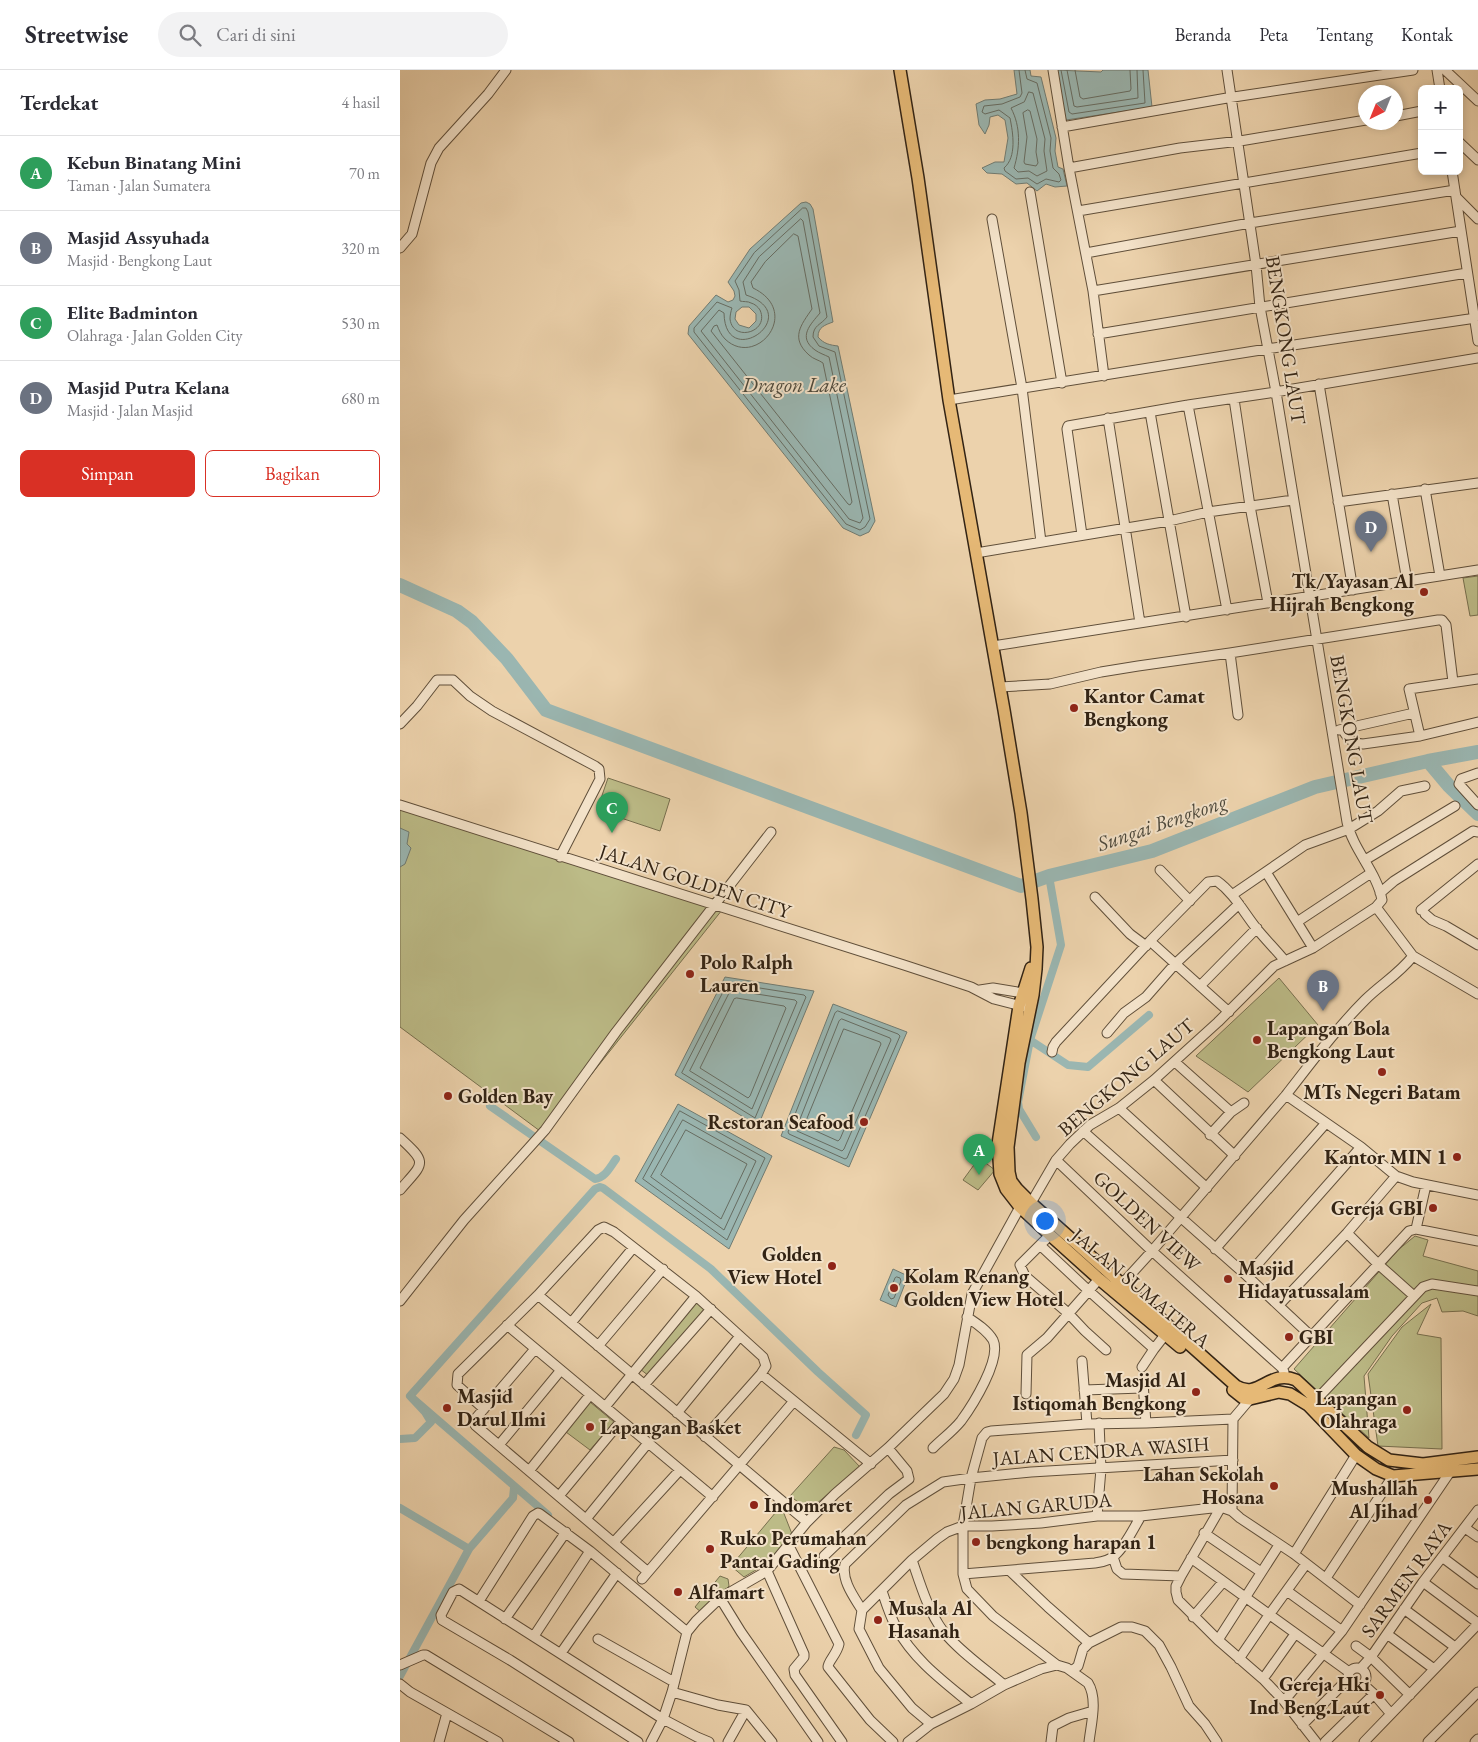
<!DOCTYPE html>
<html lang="id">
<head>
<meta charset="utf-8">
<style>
  :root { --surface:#fff; --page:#f2f2f3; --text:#2b2b33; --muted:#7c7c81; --line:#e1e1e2; --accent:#d93025 }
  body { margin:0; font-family:"EB Garamond",serif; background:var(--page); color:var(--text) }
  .controls { position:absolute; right:15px; top:15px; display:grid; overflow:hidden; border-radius:8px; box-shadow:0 2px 8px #0003 }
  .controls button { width:45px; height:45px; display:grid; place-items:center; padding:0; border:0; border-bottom:1px solid var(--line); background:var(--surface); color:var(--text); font:25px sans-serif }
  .compass { position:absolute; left:958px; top:15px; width:45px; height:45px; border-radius:50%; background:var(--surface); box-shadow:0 2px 8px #0003; rotate:223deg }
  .you { position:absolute; left:644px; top:1150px; width:18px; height:18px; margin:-12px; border:4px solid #fff; border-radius:50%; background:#1a73e8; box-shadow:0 0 0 8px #1a73e833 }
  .badge { display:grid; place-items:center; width:32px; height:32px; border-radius:50%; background:var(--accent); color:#fff; font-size:16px; font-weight:700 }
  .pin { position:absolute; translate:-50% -41px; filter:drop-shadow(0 1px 2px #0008) }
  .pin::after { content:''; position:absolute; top:26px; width:18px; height:15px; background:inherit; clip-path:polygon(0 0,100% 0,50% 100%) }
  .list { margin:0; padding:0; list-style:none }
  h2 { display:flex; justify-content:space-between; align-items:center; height:65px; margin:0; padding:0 20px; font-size:21px }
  h2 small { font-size:16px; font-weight:400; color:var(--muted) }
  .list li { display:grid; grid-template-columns:32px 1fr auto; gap:15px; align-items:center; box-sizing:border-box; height:75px; padding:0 20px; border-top:1px solid var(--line) }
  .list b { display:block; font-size:19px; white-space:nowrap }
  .list p { margin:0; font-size:16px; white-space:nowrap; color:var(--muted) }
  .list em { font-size:16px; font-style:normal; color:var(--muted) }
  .actions { display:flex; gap:10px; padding:15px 20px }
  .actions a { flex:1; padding:11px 0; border:1px solid var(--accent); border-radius:8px; text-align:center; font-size:18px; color:var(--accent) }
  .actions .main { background:var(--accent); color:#fff }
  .icon { flex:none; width:28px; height:28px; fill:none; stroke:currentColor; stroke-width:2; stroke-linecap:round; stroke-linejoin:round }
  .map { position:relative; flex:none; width:1078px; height:1672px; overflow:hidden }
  header { display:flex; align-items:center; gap:30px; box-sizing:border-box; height:70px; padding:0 25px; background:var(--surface); border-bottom:1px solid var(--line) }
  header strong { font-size:24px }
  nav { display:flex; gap:28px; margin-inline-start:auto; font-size:18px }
  .search { width:350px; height:45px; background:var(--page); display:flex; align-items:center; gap:12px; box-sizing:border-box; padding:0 18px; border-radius:28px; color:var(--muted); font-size:19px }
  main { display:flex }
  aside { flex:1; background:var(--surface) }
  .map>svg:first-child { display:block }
  .green { fill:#bcbb87; stroke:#776f4e }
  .water { fill:#9ab6b1; stroke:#707b72; fill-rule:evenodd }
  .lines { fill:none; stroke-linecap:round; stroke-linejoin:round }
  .shore { stroke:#666c62; stroke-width:1 }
  .canal { stroke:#9ab6b1; stroke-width:8 }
  .river { stroke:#9ab6b1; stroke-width:14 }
  .minor-casing { stroke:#604f3a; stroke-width:11 }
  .major-casing { stroke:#322314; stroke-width:14 }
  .minor { stroke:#f3e2c9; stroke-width:9 }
  .major { stroke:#e6b976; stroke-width:11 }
  .poi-dot { fill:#8f2418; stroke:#f3e2c9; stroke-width:2 }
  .labels { text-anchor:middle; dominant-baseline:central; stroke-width:4; stroke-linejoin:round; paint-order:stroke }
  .street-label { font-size:20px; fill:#322314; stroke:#f3e2c9 }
  .poi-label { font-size:20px; font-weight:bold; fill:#322314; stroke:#f3e2c9; text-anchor:start }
  .water-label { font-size:21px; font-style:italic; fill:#4c483b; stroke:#f3e2c9 }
</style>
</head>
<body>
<header>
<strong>Streetwise</strong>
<div class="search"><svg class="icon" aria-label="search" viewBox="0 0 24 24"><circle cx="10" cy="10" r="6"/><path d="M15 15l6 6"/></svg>Cari di sini</div>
<nav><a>Beranda</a><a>Peta</a><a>Tentang</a><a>Kontak</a></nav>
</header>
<main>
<aside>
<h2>Terdekat<small>4 hasil</small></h2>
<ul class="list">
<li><span class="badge" style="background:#2e9e5b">A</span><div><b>Kebun Binatang Mini</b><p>Taman · Jalan Sumatera</p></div><em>70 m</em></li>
<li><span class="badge" style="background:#6b7280">B</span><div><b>Masjid Assyuhada</b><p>Masjid · Bengkong Laut</p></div><em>320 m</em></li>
<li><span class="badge" style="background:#2e9e5b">C</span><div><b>Elite Badminton</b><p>Olahraga · Jalan Golden City</p></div><em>530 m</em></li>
<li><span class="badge" style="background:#6b7280">D</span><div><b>Masjid Putra Kelana</b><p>Masjid · Jalan Masjid</p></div><em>680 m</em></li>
</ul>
<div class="actions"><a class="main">Simpan</a><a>Bagikan</a></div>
</aside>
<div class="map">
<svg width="1078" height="1672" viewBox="0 0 1078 1672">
  <rect width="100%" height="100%" fill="#ecd2ac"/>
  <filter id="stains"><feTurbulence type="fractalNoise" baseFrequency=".004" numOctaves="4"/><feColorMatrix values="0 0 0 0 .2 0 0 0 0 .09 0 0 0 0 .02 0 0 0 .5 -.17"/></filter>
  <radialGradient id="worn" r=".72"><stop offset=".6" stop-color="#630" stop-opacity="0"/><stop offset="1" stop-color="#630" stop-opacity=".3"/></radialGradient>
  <path class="green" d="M1078 506V545L1070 546 1063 508Z
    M208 708 270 729 260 761 197 740Z
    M0 737 322 840 144 1064 0 957Z
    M879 908 918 955 848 1022 796 986Z
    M579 1088 595 1100 578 1120 563 1110Z
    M1015 1166 1028 1170 1023 1186 1078 1201V1246L1063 1241 1042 1242 1037 1228 1022 1233 992 1266 964 1306 969 1368 894 1299 998 1180Z
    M299 1228 308 1235 249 1306 240 1299Z
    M1031 1234 1017 1264 1041 1268 1042 1379 978 1376 968 1304 1002 1257Z
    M190 1332 214 1352 190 1380 166 1362Z
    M434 1377 444 1380 460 1397 409 1440 390 1426Z
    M381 1436 392 1464 373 1490 344 1507 331 1496Z
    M320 1506 328 1509 329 1516 302 1543 295 1537Z"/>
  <path class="water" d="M614 0H630L631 6 641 7 656 68 655 81 658 97 663 99 667 116 655 117 646 114 637 121 627 113 616 114 602 104 587 103 582 98 595 92H604L608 68 605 50 598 45 590 47 589 55 585 64 579 55 576 34 585 30 600 29 617 24Z
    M656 0 701 2 703 0H748L752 37 666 50Z
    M406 132 410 134 413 139 433 252C425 255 418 257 418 267 424 274 430 275 438 276L475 451 469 462 460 466 443 458 288 264 289 256 316 225 328 232 333 230 335 226 334 221 328 212 350 179 401 133ZM342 237H349L356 244V251L349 258 339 255 335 249 336 242Z
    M0 758 9 762 7 774 11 778 5 794 0 797Z
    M325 907 414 921 358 1056 275 1005Z
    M433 934 507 962 449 1097 381 1066Z
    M278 1034 372 1086 329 1179 235 1111Z
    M493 1199 508 1206 496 1237 480 1230Z"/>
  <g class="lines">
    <path class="shore" d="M619 0 622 23 620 27 602 34 584 36 582 42 585 44 599 40 610 48C613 63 617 87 604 98L605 101 616 109 628 108 637 114 646 109 659 112 661 110 659 104 653 98 650 81 651 68 637 13 627 9 625 0
      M661 0 669 42 672 44 745 33 743 0
      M667 0 674 36 677 37 738 28 737 0
      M675 0 680 27 683 29 730 21 731 19 730 0
      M629 22 633 23 645 69 644 81 647 101 637 106 629 101 618 102 614 98C620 78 621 57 611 38L624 32Z
      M628 40 630 41 637 69 636 82 638 93 636 96 625 94 624 92 627 67 623 43Z
      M403 138H406L408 142 427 247C421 255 413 255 413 267L419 276 435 282 470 449 465 457 460 460 446 454 294 262V258L317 232 332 238C331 241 330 245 330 249 333 273 370 262 360 240 358 237 355 234 351 233 348 231 343 232 340 231L339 220 335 211 354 183Z
      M401 149 403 151 420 243C411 254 397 267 415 280 419 283 425 285 429 287L463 448 460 453 449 449 301 261 319 240 324 243C325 303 407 245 346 225L343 212 359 187Z
      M394 164 398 166 412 239C401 255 390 268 409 285 413 289 419 290 423 293L452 432 450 435 448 434 311 261 314 256 317 255C319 260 321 265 325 269 356 299 403 242 353 218L351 212 365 192Z
      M328 913 404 925 406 927 355 1048 282 1003Z
      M331 920 395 930 397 932 352 1039 290 1001Z
      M337 928 384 936 386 938 350 1026 348 1028 300 998 334 929Z
      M438 941 498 964 500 966 447 1088 445 1089 389 1064 388 1062 435 943Z
      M442 949 490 968 491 970 444 1079 442 1081 397 1061 396 1059 439 951Z
      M444 959 480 972 481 974 440 1069 438 1071 407 1057 405 1054Z
      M280 1041 365 1088 327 1170 243 1109Z
      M283 1050 356 1091 324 1160 251 1107Z
      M286 1060 347 1094 321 1149 261 1105Z
      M497 1207 500 1208 501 1211 494 1228 491 1229 488 1225 495 1208Z"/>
    <path class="canal" d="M649 806 661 875 630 970 668 995 688 997 749 945
      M630 970 618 1032 619 1039 636 1067
      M90 1036 195 1109C205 1108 210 1097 216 1089
      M10 1326 195 1119 200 1117 203 1118 311 1199 418 1302 466 1345 456 1365
      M0 1369 15 1368 31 1352 25 1342 10 1326 148 1445
      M0 1438 69 1479 0 1606
      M69 1479 113 1428 114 1418"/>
    <path class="river" d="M0 515 57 541 72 552 107 589 146 640 621 816 649 806 752 781 915 717 1028 691 1078 682
      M1028 691 1049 716 1078 744"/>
    <g class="minor-casing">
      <path id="minor" d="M653 0 669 98 693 221 704 306
        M1037 0 1040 19
        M1045 0 1078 31
        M996 46 1022 41
        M662 57 827 28 1013 0
        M1059 72 1078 90
        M669 98 780 78 840 71 966 50
        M1052 101 1078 271
        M630 122 662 313
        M1057 128 1078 149
        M678 141 1022 83
        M592 149 622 318 641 472
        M0 178 12 164 31 93 39 78 88 24 106 0
        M686 183 850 153 1055 120
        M693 221 1061 161
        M698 264 1067 203
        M919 314 953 520
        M834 329 850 436 868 533
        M549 330 867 279 1069 249 1078 246
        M788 335 827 540
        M750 342 786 547
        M708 348 740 553
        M1025 419 1040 506
        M992 424 1007 511
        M938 432 1078 413
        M682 465 667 359 668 356 788 335 869 323 1078 288
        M576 483 769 451 808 442 893 430
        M593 576 1078 500
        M830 583 838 645
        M600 617 650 614 701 602 738 596 830 583 1038 550H1042L1046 555 1053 612
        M0 654 17 636 37 610H53L70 626 92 641 195 696 199 699 200 709 160 787
        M939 660 1014 643
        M943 660C948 669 952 673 963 674L1020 666 1078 652
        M1020 666 1009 619 1078 609
        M1078 703 1061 709 1059 714 1078 735
        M0 735 504 895 571 917 594 929 625 937
        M965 790 1055 736
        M760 800 790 831
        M866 802 913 878
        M980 823 994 811 1073 761 1078 762
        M832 825 905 775 949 759 978 741 1001 721 1025 716
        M695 827 730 864 746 876
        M976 837 1013 886 1078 924
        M1021 840 1078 794
        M1025 844 1032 850 1046 856 1078 875
        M897 852 971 803
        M750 871 829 942
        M800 916 857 858
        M580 920 593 918 629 924
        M707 963 724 943 746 927 775 894 839 834
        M652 982 653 977 656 972 750 871 808 812 817 811C834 823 844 843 857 859 866 870 876 880 885 891
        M775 992 831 1042
        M754 1010 835 1086
        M886 1025C911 993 936 959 965 930 981 914 998 905 1013 886
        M719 1038 807 1118
        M683 1061 847 1206 911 1266
        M810 1065 831 1042 844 1033
        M0 1068C29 1094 23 1093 0 1120
        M656 1090 752 1181 882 1298
        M631 1133 656 1090 670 1074 690 1055 719 1038 754 1010 818 952 874 896 913 878 976 837 982 830C977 802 953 780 947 752L876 322 860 237 856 195 827 0
        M1016 1159 1026 1115
        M947 1163 978 1194 1014 1226
        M650 1165 620 1195 625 1206 668 1243 685 1261 706 1280
        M641 1176 689 1221 754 1279
        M815 1179 926 1053
        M847 1206 961 1077
        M722 1214 752 1181 886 1025 961 1077 996 1106 1013 1112 1078 1125
        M138 1225 407 1452
        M0 1231 64 1150 145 1060 216 962 371 762
        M879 1235 947 1163 996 1106
        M171 1253 233 1178
        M107 1255 313 1427
        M198 1276 263 1199
        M135 1279 76 1348 75 1355 248 1502
        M682 1291 687 1354
        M742 1297 754 1279 768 1261
        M884 1302 882 1298 1009 1161 1016 1159 1078 1171
        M743 1313 746 1353
        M244 1315 311 1239
        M684 1320 742 1318
        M626 1324 627 1285 647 1268 699 1209
        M850 1329 833 1349 832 1441 840 1448 894 1484 960 1535
        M917 1329 1023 1217 1032 1214 1078 1221
        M205 1337 296 1226
        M84 1339 57 1315 58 1304 138 1225 198 1160 204 1157 214 1162 296 1226 363 1287 366 1296 361 1304
        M277 1343 340 1266
        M305 1367 361 1304 471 1394
        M99 1375 161 1300
        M533 1378C542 1369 553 1361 561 1351 572 1336 602 1289 593 1270 587 1260 576 1253 567 1247
        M129 1401 190 1325
        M159 1426 221 1351
        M821 1437 781 1506 776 1516V1522L778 1530 818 1570 863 1609 884 1631 916 1672
        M697 1446 701 1399 699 1353
        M186 1449 248 1373
        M1065 1458 1078 1467
        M804 1463 861 1502
        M214 1472 280 1400
        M389 1476 439 1574C437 1584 428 1591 428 1597L470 1650 493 1672
        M894 1484 956 1385
        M424 1486 489 1424 509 1409 507 1401 488 1378
        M713 1487 717 1499 723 1504 781 1506
        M1042 1487 1078 1514
        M791 1488 949 1602
        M512 1490C520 1513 528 1541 543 1561 559 1581 584 1598 604 1615
        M367 1501 404 1584V1587L394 1599 395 1605 442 1672
        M610 1501 648 1537 689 1573
        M563 1504 695 1493C701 1492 709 1491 714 1486 725 1477 733 1459 741 1446
        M926 1508 993 1406
        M242 1509 394 1331
        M1023 1512 1078 1553
        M482 1521C486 1533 490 1546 496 1557 514 1590 543 1611 571 1634
        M887 1521 942 1561
        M320 1528 341 1562 418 1672
        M79 1531 133 1446 138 1443 140 1444 190 1481 287 1562
        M1004 1539 1055 1577
        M462 1540C454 1527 441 1510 445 1494L506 1435 543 1412 571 1408 631 1402 833 1390
        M793 1547 823 1512
        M105 1549 166 1462
        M987 1564 1034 1599
        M134 1566 190 1481
        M198 1569 274 1612
        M818 1570 879 1475
        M956 1576 971 1587 1010 1625
        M161 1583 217 1503
        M839 1589 869 1545 906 1494
        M0 1595 23 1585H26L169 1672
        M657 1595 593 1546 567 1519 563 1504V1456L571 1408 582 1368 587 1362 591 1361 687 1354 746 1353 833 1349
        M948 1607a9 9 0 1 1 18 0a9 9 0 1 1-18 0Z
        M961 1598 971 1587 1023 1512 1078 1440
        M672 1601 678 1596 683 1579 689 1573 721 1557H732L745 1561 759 1575 771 1597 789 1636 805 1654 817 1672
        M863 1609 895 1564
        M0 1614 10 1622 98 1672
        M963 1614 974 1624 991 1644
        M272 1622 318 1635 346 1640 372 1672
        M884 1631 942 1561 1050 1402
        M531 1654 512 1638 479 1598 459 1559 462 1540 512 1490 537 1469 547 1462 563 1456H592L641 1453 697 1446H741L821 1437 832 1441
        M902 1655 948 1609
        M39 1672 47 1643
        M238 1672 110 1590 42 1550 41 1545 53 1522 59 1519 263 1649 297 1667 309 1672
        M251 1672 263 1649 272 1622 287 1562 296 1551 320 1528 367 1501 407 1452 435 1424 488 1378 544 1324 554 1309 559 1295 572 1224 620 1137
        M328 1672 346 1640
        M508 1672 531 1654 571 1634 604 1615 641 1599 657 1595 667 1598 688 1613C698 1629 691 1654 689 1672
        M651 1672 653 1656 669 1648 693 1641
        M925 1672 974 1624
        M964 1672 1078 1554
        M1028 1672 1078 1622
        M1075 1672 1078 1669"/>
    </g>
    <g class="major-casing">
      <path id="major" d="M500 0 518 108 549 330 604 640 621 743 632 829 637 877 636 899 633 925 619 993 608 1077 609 1102 611 1111 617 1119 631 1133 836 1316C860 1330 868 1299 896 1310L968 1377 989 1390 1023 1394 1078 1387
        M631 898 619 936 598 1074 600 1104 606 1119 620 1137 650 1165 699 1209 780 1277
        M833 1320 843 1328 850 1329 879 1322 890 1324 908 1335 956 1385 976 1399 993 1406 1078 1399"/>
    </g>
    <use href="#minor" class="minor"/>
    <use href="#major" class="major"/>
  </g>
  <g class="poi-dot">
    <circle cx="1024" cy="522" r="5"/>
    <circle cx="674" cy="638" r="5"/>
    <circle cx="290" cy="904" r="5"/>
    <circle cx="857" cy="970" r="5"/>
    <circle cx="982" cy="1002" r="5"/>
    <circle cx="48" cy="1026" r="5"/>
    <circle cx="464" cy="1052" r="5"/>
    <circle cx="1057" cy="1087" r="5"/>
    <circle cx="1033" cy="1138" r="5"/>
    <circle cx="432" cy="1196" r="5"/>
    <circle cx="828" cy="1209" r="5"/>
    <circle cx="494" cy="1218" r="5"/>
    <circle cx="889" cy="1267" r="5"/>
    <circle cx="796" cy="1322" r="5"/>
    <circle cx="47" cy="1338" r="5"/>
    <circle cx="1007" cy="1340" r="5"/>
    <circle cx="190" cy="1357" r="5"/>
    <circle cx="874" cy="1416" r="5"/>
    <circle cx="1028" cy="1430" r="5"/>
    <circle cx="354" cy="1435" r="5"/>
    <circle cx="576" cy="1472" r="5"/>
    <circle cx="310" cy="1479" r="5"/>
    <circle cx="278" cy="1522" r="5"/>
    <circle cx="478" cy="1550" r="5"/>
    <circle cx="980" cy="1625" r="5"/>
  </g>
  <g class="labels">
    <g class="street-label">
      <text transform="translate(886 270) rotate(81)">BENGKONG LAUT</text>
      <text transform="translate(952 669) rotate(80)">BENGKONG LAUT</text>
      <text transform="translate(295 811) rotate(18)">JALAN GOLDEN CITY</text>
      <text transform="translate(726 1007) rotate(-40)">BENGKONG LAUT</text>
      <text transform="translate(747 1151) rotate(43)">GOLDEN VIEW</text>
      <text transform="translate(741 1218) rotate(40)">JALAN SUMATERA</text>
      <text transform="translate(701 1381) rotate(-4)">JALAN CENDRA WASIH</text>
      <text transform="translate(636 1436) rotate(-5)">JALAN GARUDA</text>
      <text transform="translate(1006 1509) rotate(-54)">SARMEN RAYA</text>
    </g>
    <g class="poi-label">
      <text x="1014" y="511" text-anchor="end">Tk/Yayasan Al<tspan x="1014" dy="23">Hijrah Bengkong</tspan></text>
      <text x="684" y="626">Kantor Camat<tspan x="684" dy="23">Bengkong</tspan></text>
      <text x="300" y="892">Polo Ralph<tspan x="300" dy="23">Lauren</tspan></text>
      <text x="867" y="958">Lapangan Bola<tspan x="867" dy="23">Bengkong Laut</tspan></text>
      <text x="982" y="1022" text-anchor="middle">MTs Negeri Batam</text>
      <text x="58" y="1026">Golden Bay</text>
      <text x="454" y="1052" text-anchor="end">Restoran Seafood</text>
      <text x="1047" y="1087" text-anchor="end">Kantor MIN 1</text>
      <text x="1023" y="1138" text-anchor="end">Gereja GBI</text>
      <text x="422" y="1184" text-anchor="end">Golden<tspan x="422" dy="23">View Hotel</tspan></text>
      <text x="838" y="1198">Masjid<tspan x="838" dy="23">Hidayatussalam</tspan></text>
      <text x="504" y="1206">Kolam Renang<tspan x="504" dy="23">Golden View Hotel</tspan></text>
      <text x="899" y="1267">GBI</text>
      <text x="786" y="1310" text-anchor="end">Masjid Al<tspan x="786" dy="23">Istiqomah Bengkong</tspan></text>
      <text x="57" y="1326">Masjid<tspan x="57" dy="23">Darul Ilmi</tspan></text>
      <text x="997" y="1328" text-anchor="end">Lapangan<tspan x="997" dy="23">Olahraga</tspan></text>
      <text x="200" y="1357">Lapangan Basket</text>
      <text x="864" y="1404" text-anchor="end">Lahan Sekolah<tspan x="864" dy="23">Hosana</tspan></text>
      <text x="1018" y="1418" text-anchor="end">Mushallah<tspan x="1018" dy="23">Al Jihad</tspan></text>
      <text x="364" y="1435">Indomaret</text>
      <text x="320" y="1468">Ruko Perumahan<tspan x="320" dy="23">Pantai Gading</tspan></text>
      <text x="586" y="1472">bengkong harapan 1</text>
      <text x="288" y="1522">Alfamart</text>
      <text x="488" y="1538">Musala Al<tspan x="488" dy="23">Hasanah</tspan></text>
      <text x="970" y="1614" text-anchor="end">Gereja Hki<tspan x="970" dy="23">Ind Beng.Laut</tspan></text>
    </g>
    <g class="water-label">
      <text x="394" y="314">Dragon Lake</text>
      <text transform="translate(762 752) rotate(-19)">Sungai Bengkong</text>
    </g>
  </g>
  <rect width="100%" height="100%" filter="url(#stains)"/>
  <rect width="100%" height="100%" fill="url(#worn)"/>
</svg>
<div class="controls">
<button>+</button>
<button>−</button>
</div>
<svg class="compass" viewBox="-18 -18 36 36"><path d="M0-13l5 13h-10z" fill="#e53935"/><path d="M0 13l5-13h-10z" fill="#7c7c81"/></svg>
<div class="you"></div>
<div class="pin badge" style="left:579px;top:1105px;background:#2e9e5b">A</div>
<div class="pin badge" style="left:923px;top:941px;background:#6b7280">B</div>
<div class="pin badge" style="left:212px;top:763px;background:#2e9e5b">C</div>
<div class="pin badge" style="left:971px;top:482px;background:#6b7280">D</div>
</div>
</main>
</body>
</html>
